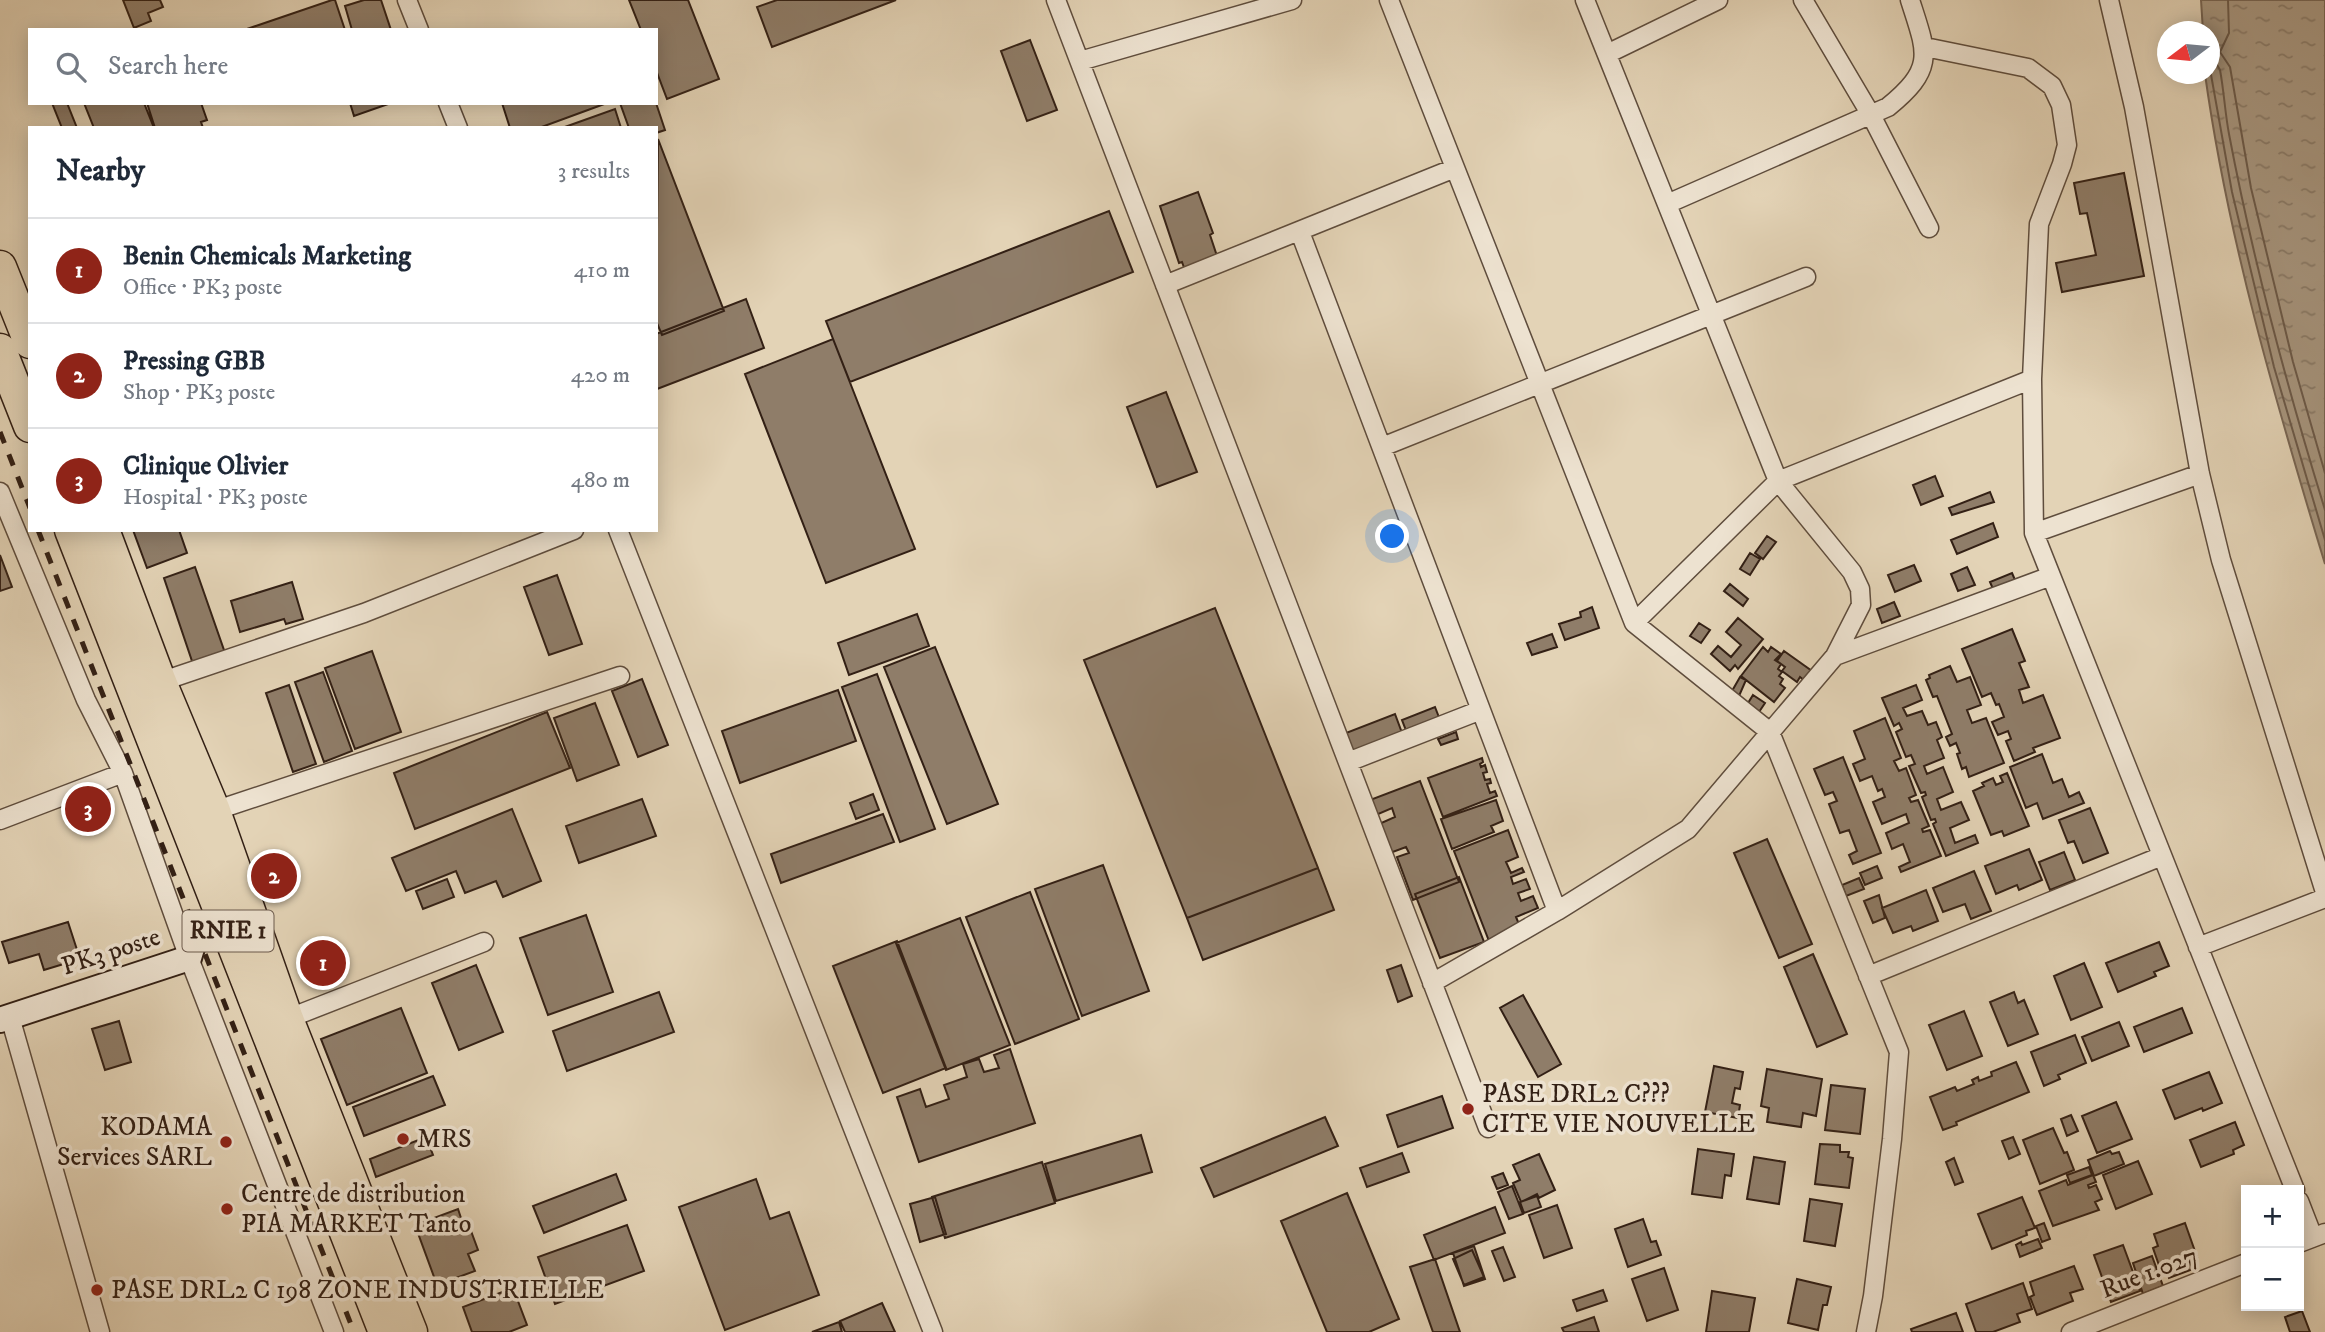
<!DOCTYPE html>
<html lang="en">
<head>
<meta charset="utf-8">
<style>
  :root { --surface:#fff; --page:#f6f6f7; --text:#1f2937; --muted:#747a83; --line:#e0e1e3; --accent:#8f2418 }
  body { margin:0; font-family:"IM FELL DW Pica",serif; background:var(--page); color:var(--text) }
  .controls { position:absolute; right:21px; bottom:21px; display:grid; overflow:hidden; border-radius:0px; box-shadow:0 4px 18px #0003 }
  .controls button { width:63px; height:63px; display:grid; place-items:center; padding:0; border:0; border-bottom:2px solid var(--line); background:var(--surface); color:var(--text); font:35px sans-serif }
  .compass { position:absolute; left:2157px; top:21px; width:63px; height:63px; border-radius:50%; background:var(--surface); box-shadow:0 4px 18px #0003; rotate:254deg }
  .you { position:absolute; left:1393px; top:537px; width:24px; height:24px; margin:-18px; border:5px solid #fff; border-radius:50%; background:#1a73e8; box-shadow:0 0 0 10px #1a73e833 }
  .badge { display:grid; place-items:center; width:46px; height:46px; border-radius:50%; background:var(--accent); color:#fff; font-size:23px; font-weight:700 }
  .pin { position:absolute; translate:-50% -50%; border:4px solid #fff; box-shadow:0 2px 7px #0006 }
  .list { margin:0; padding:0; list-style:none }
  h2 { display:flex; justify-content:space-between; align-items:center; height:91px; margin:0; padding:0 28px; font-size:30px }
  h2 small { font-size:23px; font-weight:400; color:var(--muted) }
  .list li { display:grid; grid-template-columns:46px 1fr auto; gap:21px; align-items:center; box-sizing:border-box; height:105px; padding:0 28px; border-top:2px solid var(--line) }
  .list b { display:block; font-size:26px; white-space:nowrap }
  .list p { margin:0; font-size:23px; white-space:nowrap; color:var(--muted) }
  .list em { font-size:23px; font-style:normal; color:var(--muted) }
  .icon { flex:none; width:38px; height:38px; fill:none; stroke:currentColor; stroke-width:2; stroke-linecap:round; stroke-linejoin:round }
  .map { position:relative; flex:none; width:2325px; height:1332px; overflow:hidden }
  .search { position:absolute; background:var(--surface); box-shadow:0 4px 18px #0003; left:28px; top:28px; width:630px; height:77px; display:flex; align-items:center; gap:18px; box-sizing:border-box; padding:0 24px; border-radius:0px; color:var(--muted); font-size:26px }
  .panel { position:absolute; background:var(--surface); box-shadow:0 4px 18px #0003; left:28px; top:126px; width:630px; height:406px; border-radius:0px }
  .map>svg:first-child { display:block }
  .water { fill:url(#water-ripples); stroke:#796755; stroke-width:2 }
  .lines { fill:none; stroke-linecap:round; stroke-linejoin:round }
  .shore { stroke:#6d5b4a; stroke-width:2 }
  .building { fill:#8f7d69; stroke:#332015; stroke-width:2 }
  .street-casing { stroke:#5f4d3d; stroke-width:21 }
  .secondary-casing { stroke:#332015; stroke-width:28 }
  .highway-casing { stroke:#332015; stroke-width:35 }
  .street { stroke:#ede2d0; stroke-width:18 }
  .secondary { stroke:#ede2d0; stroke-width:24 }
  .highway { stroke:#e3d3b6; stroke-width:32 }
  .rail { stroke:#332015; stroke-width:5; stroke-dasharray:12 12; stroke-linecap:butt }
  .poi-dot { fill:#8f2418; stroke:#ede2d0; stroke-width:2.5 }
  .labels { text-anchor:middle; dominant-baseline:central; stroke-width:7; stroke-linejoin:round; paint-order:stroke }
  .shield { fill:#ede2d0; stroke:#6b5a4d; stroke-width:2 }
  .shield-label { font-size:24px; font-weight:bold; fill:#332015 }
  .street-label { font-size:26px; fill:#332015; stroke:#ede2d0 }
  .poi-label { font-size:26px; fill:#332015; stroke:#ede2d0; text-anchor:start }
</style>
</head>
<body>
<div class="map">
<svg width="2325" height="1332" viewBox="0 0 2325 1332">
  <defs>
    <pattern id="water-ripples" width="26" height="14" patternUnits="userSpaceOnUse" patternTransform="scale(1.75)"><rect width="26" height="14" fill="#a7967f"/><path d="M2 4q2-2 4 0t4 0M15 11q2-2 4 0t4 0" fill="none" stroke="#897a67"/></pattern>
  </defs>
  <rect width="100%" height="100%" fill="#e3d3b6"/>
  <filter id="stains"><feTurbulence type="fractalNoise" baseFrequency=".00286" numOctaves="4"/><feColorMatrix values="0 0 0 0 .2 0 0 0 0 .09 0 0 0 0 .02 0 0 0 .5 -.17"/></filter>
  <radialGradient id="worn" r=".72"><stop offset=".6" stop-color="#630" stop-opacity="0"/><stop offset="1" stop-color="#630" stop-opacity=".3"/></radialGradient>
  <path class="water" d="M2201 0H2325V564C2276 403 2228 240 2205 74H2210V32L2203 31Z"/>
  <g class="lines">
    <path class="shore" d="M2228 0 2229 33 2220 52 2230 67 2251 188 2293 362 2325 473
      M2210 59 2216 63 2220 70C2224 91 2225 113 2229 134 2253 261 2287 387 2325 510
      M2210 69 2232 192 2274 367 2325 540"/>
  </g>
  <path class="building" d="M123 0H160L163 7 148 13 151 21 134 28Z
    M332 0H335L345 30H244Z
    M364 0H381L391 30H352L345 6Z
    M629 0H688L719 79 667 99 656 70V30H641Z
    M777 0H896L772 47 757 7Z
    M1030 40 1057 110 1027 121 1001 51Z
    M52 103H67L77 128H62Z
    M84 103H144L154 128H94Z
    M147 103H201L207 120 201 122 203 128H155Z
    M350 103H391L354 116Z
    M502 103H607L539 128H510Z
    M620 103H656L665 130 656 133V128H629Z
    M615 109 621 128H562Z
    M658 139 724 311 662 335 656 321Z
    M2124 173 2144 276 2062 292 2056 263 2096 255 2087 213 2080 214 2074 183Z
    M1198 192 1213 233 1210 235 1219 262 1186 273 1182 262 1179 263 1160 206Z
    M1109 211 1133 272 850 382 826 321Z
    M746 299 764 348 657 389 656 334Z
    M833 339 915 549 826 583 745 374Z
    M1166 392 1197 472 1157 487 1127 407Z
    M1935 476 1943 496 1921 505 1913 485Z
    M1990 492 1994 502 1952 515 1949 508Z
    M1993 523 1998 537 1957 554 1951 540Z
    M133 530H179L187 553 147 568Z
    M1767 536 1776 542 1763 559 1755 553Z
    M1750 553 1760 559 1750 575 1740 569Z
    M0 555 12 587 0 591Z
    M1914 565 1921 581 1895 592 1888 575Z
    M195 567 225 653 193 664 164 578Z
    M1967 567 1975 585 1958 591 1951 574Z
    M2012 573 2018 587 1996 596 1990 582Z
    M557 575 582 644 549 655 524 587Z
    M292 582 303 619 286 624 284 619 240 632 231 601Z
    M1730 584 1748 599 1743 606 1724 591Z
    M1894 602 1900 616 1882 623 1877 609Z
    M1592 607 1599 628 1565 640 1559 624 1581 617 1580 612Z
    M1215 608 1318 868 1187 918 1084 660Z
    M917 614 929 646 849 675 838 643Z
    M1738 618 1763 639 1738 669 1735 665 1730 671 1711 654 1718 646 1731 657 1741 645 1726 632Z
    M1699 623 1710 630 1701 643 1690 636Z
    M2012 629 2025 661 2019 663 2029 687 2019 690 2023 703 2043 695 2060 738 2033 748 2035 752 2014 761 2006 741 2011 739 2008 731 1998 735 1992 722 2004 717 1999 704 1996 705 1991 693 1982 697 1962 649Z
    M1552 634 1557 647 1532 655 1527 643Z
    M935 647 998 804 947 824 884 667Z
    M1763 647 1768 652 1771 647 1781 654 1775 660 1781 664 1778 669 1782 672 1779 676 1783 679 1780 684 1785 688 1774 702 1741 676Z
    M372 651 401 732 355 749 325 668Z
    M1784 651 1812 671 1805 681 1800 677 1797 682 1782 671 1785 667 1777 661Z
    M1950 666 1957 682 1970 677 1981 705 1967 710 1972 723 1986 718 2004 763 1969 777 1966 767 1962 769 1957 754 1960 753 1956 743 1950 746 1946 737 1952 734 1937 696 1933 697 1926 680 1930 678 1929 675Z
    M323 672 352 751 324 762 295 682Z
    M877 674 935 829 900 842 842 687Z
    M1740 677 1746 680 1739 696 1732 691Z
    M642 679 668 745 638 757 612 691Z
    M289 685 316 764 293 772 266 693Z
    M1916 685 1922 700 1903 708 1907 716 1922 711 1928 725 1936 722 1942 737 1937 740 1944 758 1924 766 1927 774 1943 767 1953 792 1937 799 1941 810 1961 802 1969 820 1950 828 1955 843 1975 835 1978 843 1946 856 1933 824 1936 822 1935 819 1931 820 1922 797 1926 795 1925 792 1921 793 1909 766 1915 764 1911 755 1906 757 1896 732 1902 729 1899 723 1894 726 1882 698Z
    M838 690 856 741 740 783 722 731Z
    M1753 695 1765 703 1757 715 1745 708Z
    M595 703 619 765 577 781 554 718Z
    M1435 707 1445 733 1412 746 1402 720Z
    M547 712 570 768 415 829 394 773Z
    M1395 714 1405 741 1343 765 1333 738Z
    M1885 718 1901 758 1894 761 1899 771 1906 768 1916 795 1909 798 1911 802 1918 800 1929 826 1922 829 1923 832 1930 830 1941 856 1901 872 1899 867 1910 862 1903 844 1892 849 1886 833 1909 823 1906 814 1882 824 1873 802 1885 797 1882 789 1878 791 1872 776 1860 781 1853 764 1865 759 1854 731Z
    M1456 732 1458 739 1441 745 1438 739Z
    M2042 754 2053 783 2062 779 2069 797 2079 792 2084 803 2043 819 2037 803 2026 808 2010 767Z
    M1843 757 1881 853 1853 864 1849 855 1857 851 1849 830 1840 833 1829 804 1837 801 1833 792 1825 795 1814 769Z
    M1482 758 1483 762 1480 764 1481 767 1485 765 1487 772 1483 773 1485 780 1490 779 1491 783 1487 784 1490 793 1495 791 1497 796 1443 817 1428 778Z
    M2007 773 2029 826 2004 836 2002 831 1991 835 1973 791 1984 786 1982 783 1993 778 1996 785 2003 782 2000 776Z
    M1420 781 1459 882 1413 900 1397 857 1409 853 1406 847 1390 853 1379 824 1395 817 1392 808 1376 815 1370 800Z
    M873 794 879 810 856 819 850 803Z
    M642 799 656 836 579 863 566 826Z
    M1496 800 1503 821 1491 826 1494 832 1452 849 1441 819Z
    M2090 808 2108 853 2083 863 2074 841 2068 843 2059 820Z
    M512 809 541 881 503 897 496 881 465 893 456 871 406 891 392 858Z
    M883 814 894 842 781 883 771 854Z
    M1508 830 1518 857 1506 862 1511 873 1522 868 1524 872 1511 877 1513 884 1526 879 1530 889 1518 893 1521 901 1533 896 1538 908 1516 917 1521 929 1489 941 1454 851Z
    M1767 839 1812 944 1779 958 1734 853Z
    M2029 849 2042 880 2019 890 2017 885 1996 894 1985 866Z
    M2064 852 2075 880 2050 890 2039 862Z
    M1103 865 1149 991 1082 1016 1035 889Z
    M1877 866 1882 878 1865 885 1860 873Z
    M1318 868 1334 910 1203 960 1187 918Z
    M1974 871 1991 911 1971 919 1965 904 1943 912 1933 888Z
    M1459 877 1484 942 1440 958 1415 894Z
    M1859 878 1864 889 1846 896 1842 885Z
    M447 879 454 897 423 909 416 891Z
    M1926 890 1938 921 1913 931 1911 926 1893 933 1882 908Z
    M1030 892 1079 1019 1015 1044 966 917Z
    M1879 895 1885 918 1873 923 1864 901Z
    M586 915 613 992 548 1015 520 938Z
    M960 918 1010 1045 946 1070 896 943Z
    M68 922 80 959 44 970 39 954 9 963 2 942Z
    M897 941 946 1068 883 1093 833 966Z
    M2159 942 2169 966 2154 972 2156 976 2118 992 2106 963Z
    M1813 954 1847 1034 1817 1047 1784 967Z
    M2084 963 2102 1007 2071 1020 2054 976Z
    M476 965 503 1032 459 1050 432 983Z
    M1401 965 1412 996 1398 1002 1387 970Z
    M659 992 674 1032 567 1071 553 1031Z
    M2014 992 2018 1003 2024 1000 2038 1034 2008 1046 1990 1002Z
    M1523 995 1561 1064 1538 1077 1500 1008Z
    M401 1008 427 1073 347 1105 321 1039Z
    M2182 1008 2192 1033 2144 1052 2134 1027Z
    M1964 1011 1982 1056 1947 1070 1929 1025Z
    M119 1021 131 1062 105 1070 92 1029Z
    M2119 1022 2129 1046 2092 1061 2082 1037Z
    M2075 1035 2086 1063 2058 1075 2060 1079 2044 1086 2031 1052Z
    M1010 1049 1035 1123 919 1162 897 1097 920 1089 926 1107 949 1099 944 1085 967 1077 963 1064 979 1059 984 1072 999 1068 994 1055Z
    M2016 1062 2029 1092 1956 1122 1957 1125 1943 1130 1930 1097 1955 1087 1957 1091 1974 1084 1972 1080 1978 1077 1979 1081 1992 1076 1991 1072Z
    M1714 1066 1743 1072 1740 1089 1735 1088 1732 1103 1740 1105 1738 1118 1705 1112Z
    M1767 1069 1822 1079 1816 1116 1803 1113 1801 1127 1767 1122 1769 1108 1761 1106Z
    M2209 1072 2222 1103 2203 1111 2202 1108 2175 1119 2163 1090Z
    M433 1076 445 1105 364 1136 353 1107Z
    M1831 1085 1865 1089 1860 1134 1825 1130Z
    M1442 1096 1453 1128 1398 1147 1387 1115Z
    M2116 1102 2132 1139 2097 1153 2082 1116Z
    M2071 1115 2078 1131 2067 1136 2061 1119Z
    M1325 1117 1338 1146 1214 1197 1201 1168Z
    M2235 1122 2244 1145 2233 1150 2234 1154 2201 1167 2190 1140Z
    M2053 1128 2064 1153 2067 1152 2074 1170 2040 1184 2023 1140Z
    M1141 1135 1152 1172 1056 1201 1045 1164Z
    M426 1137 433 1155 376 1177 370 1159Z
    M2013 1137 2020 1154 2009 1159 2002 1141Z
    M1820 1144 1840 1145V1152H1849L1848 1157 1853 1158 1849 1188 1815 1184Z
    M1698 1149 1734 1154 1731 1176 1725 1175 1722 1198 1692 1194Z
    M2110 1151 2112 1154 2119 1152 2124 1164 2094 1176 2088 1160Z
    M1402 1153 1409 1172 1367 1187 1360 1168Z
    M1539 1154 1555 1190 1539 1198 1537 1194 1521 1202 1513 1183 1520 1180 1513 1165Z
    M1754 1157 1785 1162 1779 1204 1747 1199Z
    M1954 1158 1963 1182 1955 1185 1946 1162Z
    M2138 1161 2152 1194 2116 1209 2103 1175Z
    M1042 1162 1055 1203 945 1238 932 1197Z
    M2089 1167 2092 1175 2070 1183 2067 1175Z
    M1503 1173 1508 1185 1497 1189 1492 1177Z
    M616 1174 626 1200 544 1233 533 1206Z
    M2093 1175 2096 1182 2088 1185 2089 1188 2096 1185 2102 1199 2095 1202 2099 1210 2053 1226 2039 1191 2066 1180 2068 1185Z
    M756 1179 770 1219 789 1212 819 1295 725 1330 679 1207Z
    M1512 1186 1523 1214 1509 1219 1498 1192Z
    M1347 1193 1399 1319 1369 1332H1327L1281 1221Z
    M1537 1196 1541 1207 1524 1213 1520 1202Z
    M935 1197 946 1234 920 1242 910 1204Z
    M2022 1197 2035 1228 2026 1231 2027 1235 1992 1249 1978 1214Z
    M1810 1199 1842 1204 1835 1246 1804 1241Z
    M1557 1205 1572 1248 1544 1258 1529 1215Z
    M1495 1207 1505 1233 1434 1260 1424 1235Z
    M458 1209 466 1233 471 1231 478 1250 468 1254 475 1271 437 1285 415 1225Z
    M1643 1219 1651 1242 1656 1241 1661 1255 1628 1267 1615 1229Z
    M2044 1223 2050 1239 2042 1242 2036 1226Z
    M2185 1223 2197 1257 2189 1260 2193 1269 2169 1278 2167 1270 2161 1271 2153 1248 2158 1246 2154 1234Z
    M627 1225 644 1271 555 1304 538 1257Z
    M2038 1239 2042 1248 2020 1257 2016 1245 2021 1242 2022 1245Z
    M2123 1245 2140 1291 2111 1302 2094 1255Z
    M1474 1246 1485 1279 1464 1286 1453 1253Z
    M1503 1247 1515 1277 1504 1281 1492 1251Z
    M1472 1250 1484 1277 1464 1285 1453 1259Z
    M2152 1256 2163 1286 2143 1294 2133 1263Z
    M1435 1259 1460 1332H1433L1410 1267Z
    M2074 1266 2083 1289 2070 1293 2073 1301 2037 1315 2030 1297 2034 1295 2030 1282Z
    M1664 1268 1678 1310 1647 1321 1632 1279Z
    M1797 1279 1831 1287 1827 1305H1823L1818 1330 1788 1323Z
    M2023 1283 2032 1309 2017 1314 2020 1322 1993 1332H1976L1966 1304Z
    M513 1288 527 1325 509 1332H472L463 1307Z
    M1603 1290 1607 1301 1577 1311 1573 1300Z
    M1712 1291 1755 1298 1749 1332H1706Z
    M882 1303 895 1332H845L840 1321Z
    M2302 1311 2310 1332H2290L2285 1317Z
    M1956 1313 1963 1332H1912L1911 1329Z
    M1594 1317 1599 1332H1564L1562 1328Z
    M839 1322 842 1332H812Z"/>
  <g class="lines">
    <g class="street-casing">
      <path id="street" d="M407 0 419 30
        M1056 0 1488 1128
        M1389 0 1634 623 1770 732 1899 1052 1892 1139 1873 1296 1866 1332
        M1585 0 1778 481 2032 379
        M1803 0 1871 115 1929 228
        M2109 0 2134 107 2200 474 2221 560 2325 892
        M1925 47 2028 68 2052 86 2061 105 2067 145 2062 164 2039 224 2032 379 2034 533 2295 1190
        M1607 54 1718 0
        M1080 61 1292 0
        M448 103 458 128
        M1667 204 1888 107C1936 68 1927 53 1910 0
        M1300 232 1557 911
        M1165 285 1455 168
        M1382 447 1806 277
        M0 492 86 700 123 773 189 958 334 1332
        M618 530 933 1332
        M2034 533 2200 474
        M1835 656 2051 576
        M160 682 364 613 574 530
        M1348 762 1481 710
        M214 811 620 676
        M0 820 123 773
        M2198 947 2325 898
        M1868 976 2162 856
        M1432 983 1557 911 1688 829 1835 656 1861 605 1860 589 1852 572 1778 481 1634 623
        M10 1017 100 1332
        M287 1019 484 942
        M2299 1201 2313 1237
        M2299 1243 2325 1233
        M2071 1332 2246 1263"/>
    </g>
    <g class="secondary-casing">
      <path id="secondary" d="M0 1020 189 958 196 935 225 923"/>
    </g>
    <g class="highway-casing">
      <path id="highway" d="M0 267 30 342
        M0 350 30 426
        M71 530 385 1332
        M103 530 160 682 214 811 287 1019 411 1332"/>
    </g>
    <use href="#street" class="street"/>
    <use href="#secondary" class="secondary"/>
    <use href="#highway" class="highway"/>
    <path class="rail" d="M0 432 30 508
      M38 530 354 1332"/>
  </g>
  <g class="poi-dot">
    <circle cx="1468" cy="1109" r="7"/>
    <circle cx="403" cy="1139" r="7"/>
    <circle cx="226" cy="1142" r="7"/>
    <circle cx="227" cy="1209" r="7"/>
    <circle cx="97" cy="1290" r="7"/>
  </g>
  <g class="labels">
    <rect class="shield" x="182.5" y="910.5" width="91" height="41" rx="5"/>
    <g class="shield-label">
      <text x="228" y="931">RNIE 1</text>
    </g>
    <g class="street-label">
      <text transform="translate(111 952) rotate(-18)">PK3 poste</text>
      <text transform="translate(2149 1273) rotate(-21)">Rue 1.027</text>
    </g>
    <g class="poi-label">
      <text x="1482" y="1094">PASE DRL2 C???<tspan x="1482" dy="30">CITE VIE NOUVELLE</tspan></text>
      <text x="212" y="1127" text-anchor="end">KODAMA<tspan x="212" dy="30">Services SARL</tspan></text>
      <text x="417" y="1139">MRS</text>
      <text x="241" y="1194">Centre de distribution<tspan x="241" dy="30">PIA MARKET Tanto</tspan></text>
      <text x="111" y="1290">PASE DRL2 C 198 ZONE INDUSTRIELLE</text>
    </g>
  </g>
  <rect width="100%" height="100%" filter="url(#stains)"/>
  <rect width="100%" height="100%" fill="url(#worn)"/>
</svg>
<div class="controls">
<button>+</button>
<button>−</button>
</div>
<svg class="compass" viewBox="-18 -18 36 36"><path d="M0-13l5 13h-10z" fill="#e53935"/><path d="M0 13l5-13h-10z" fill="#747a83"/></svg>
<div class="you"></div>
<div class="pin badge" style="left:323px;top:963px">1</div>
<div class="pin badge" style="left:274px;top:876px">2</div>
<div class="pin badge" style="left:88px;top:809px">3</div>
<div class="search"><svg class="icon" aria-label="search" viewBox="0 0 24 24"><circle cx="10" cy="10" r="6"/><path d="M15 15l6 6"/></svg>Search here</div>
<section class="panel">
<h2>Nearby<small>3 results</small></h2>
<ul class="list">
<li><span class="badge">1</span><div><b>Benin Chemicals Marketing</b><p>Office · PK3 poste</p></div><em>410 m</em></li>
<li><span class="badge">2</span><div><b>Pressing GBB</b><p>Shop · PK3 poste</p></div><em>420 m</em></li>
<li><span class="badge">3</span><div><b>Clinique Olivier</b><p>Hospital · PK3 poste</p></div><em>480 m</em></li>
</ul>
</section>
</div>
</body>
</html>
